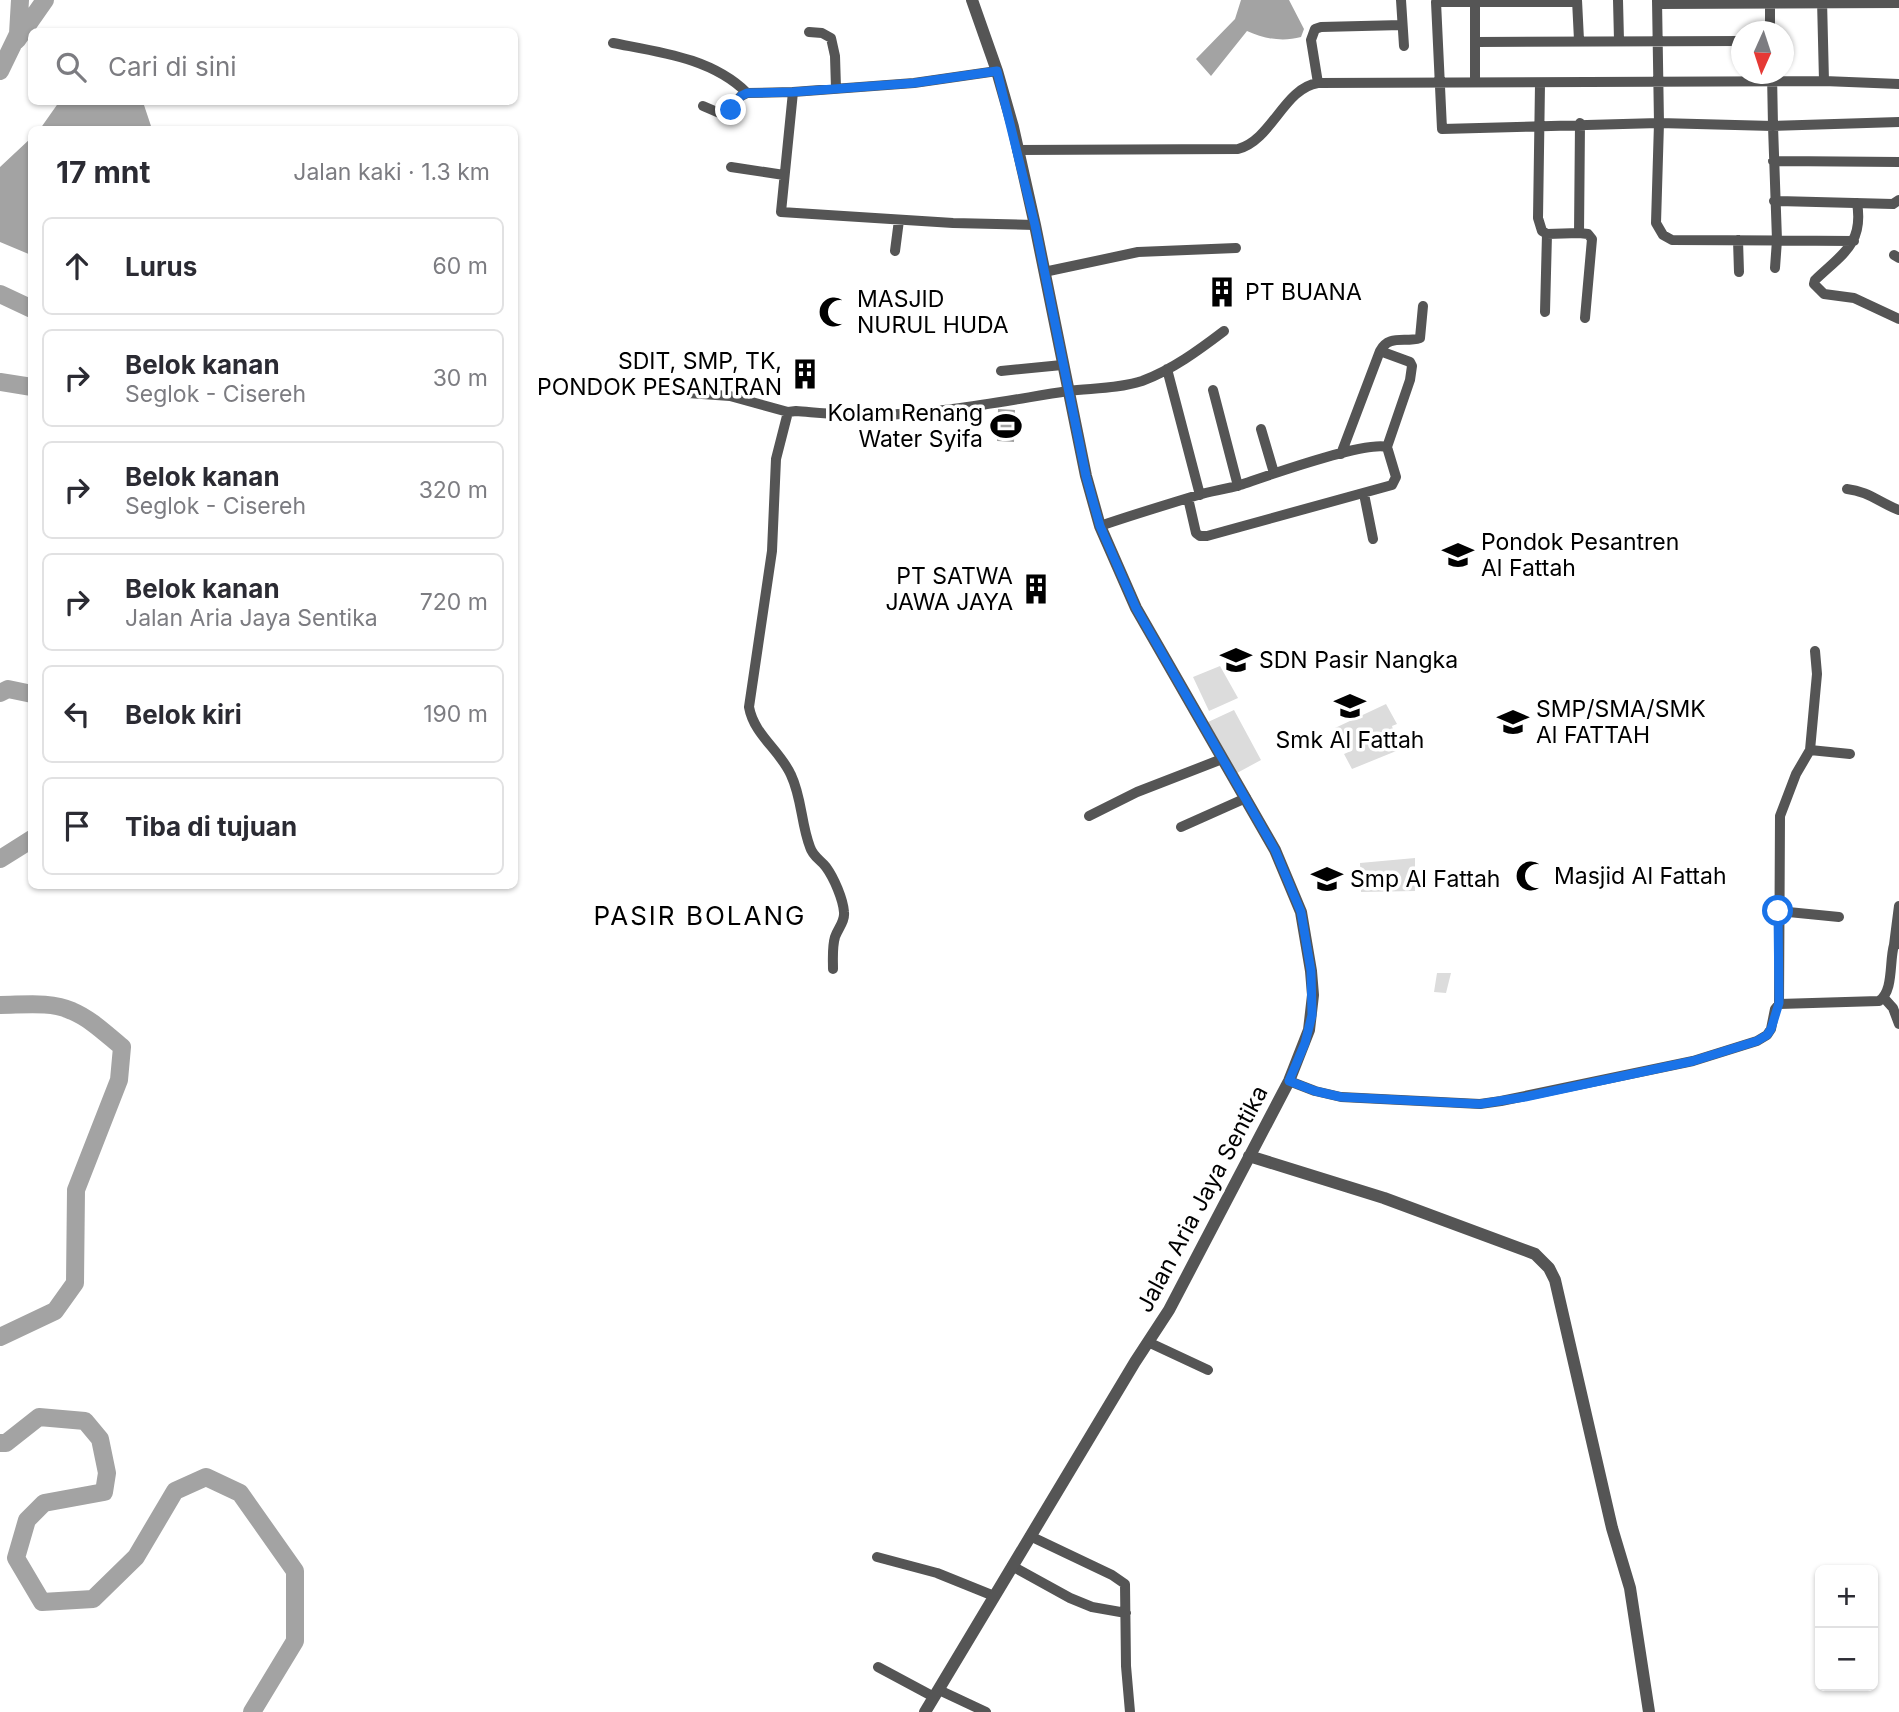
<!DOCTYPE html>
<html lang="id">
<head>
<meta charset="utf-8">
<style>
  :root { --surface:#fff; --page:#f2f2f3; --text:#2b2b33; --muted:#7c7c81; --line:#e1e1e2 }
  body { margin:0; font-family:Inter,sans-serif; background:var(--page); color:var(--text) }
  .controls { position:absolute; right:21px; bottom:21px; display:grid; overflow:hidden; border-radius:10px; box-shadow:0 2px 5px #0004 }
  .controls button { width:63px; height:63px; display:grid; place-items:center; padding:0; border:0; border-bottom:2px solid var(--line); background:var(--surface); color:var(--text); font:35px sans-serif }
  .compass { position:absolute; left:1731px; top:21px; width:63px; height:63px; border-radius:50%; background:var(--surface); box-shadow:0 2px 5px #0004; rotate:183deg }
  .stop { position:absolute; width:21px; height:21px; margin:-16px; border:5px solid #1a73e8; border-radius:50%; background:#fff }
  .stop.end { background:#1a73e8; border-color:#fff; box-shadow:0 2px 7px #0008 }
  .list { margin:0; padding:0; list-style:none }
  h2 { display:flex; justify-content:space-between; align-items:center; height:91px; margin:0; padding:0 28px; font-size:30px }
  h2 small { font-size:23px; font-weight:400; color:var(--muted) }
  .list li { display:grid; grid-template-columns:46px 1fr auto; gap:21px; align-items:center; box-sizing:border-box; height:98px; margin:0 14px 14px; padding:0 14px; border:2px solid var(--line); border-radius:10px }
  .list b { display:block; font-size:26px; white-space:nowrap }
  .list p { margin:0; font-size:23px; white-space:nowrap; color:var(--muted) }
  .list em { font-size:23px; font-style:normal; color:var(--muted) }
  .icon { flex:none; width:38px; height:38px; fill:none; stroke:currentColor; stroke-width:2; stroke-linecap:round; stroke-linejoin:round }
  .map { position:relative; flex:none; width:1899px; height:1712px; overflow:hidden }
  .search { position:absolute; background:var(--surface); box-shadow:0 2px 5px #0004; left:28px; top:28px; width:490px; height:77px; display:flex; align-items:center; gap:18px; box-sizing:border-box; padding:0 24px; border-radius:10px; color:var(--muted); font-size:26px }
  .panel { position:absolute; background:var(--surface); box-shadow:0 2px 5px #0004; left:28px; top:126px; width:490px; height:763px; border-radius:10px }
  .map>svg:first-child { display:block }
  .green { fill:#dcdcdc }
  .water { fill:#a3a3a3 }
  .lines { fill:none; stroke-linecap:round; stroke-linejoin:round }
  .river { stroke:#a3a3a3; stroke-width:18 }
  .minor { stroke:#555; stroke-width:10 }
  .tertiary { stroke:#555; stroke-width:12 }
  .route { stroke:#1a73e8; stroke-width:9 }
  .labels { text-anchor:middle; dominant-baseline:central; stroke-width:7; stroke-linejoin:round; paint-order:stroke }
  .poi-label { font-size:23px; fill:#000; stroke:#fff; text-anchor:start }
  .street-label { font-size:23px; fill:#000; stroke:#fff }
  .quarter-label { font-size:26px; letter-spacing:2px; fill:#000; stroke:#fff }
</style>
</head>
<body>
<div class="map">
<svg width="1899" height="1712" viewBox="0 0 1899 1712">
  <rect width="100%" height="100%" fill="#fff"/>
  <path class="green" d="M1220 666 1238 698 1209 711 1193 677Z
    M1386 704 1397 724 1392 726 1394 733 1398 732 1406 747 1352 769 1344 754 1351 751 1348 744 1343 745 1335 728Z
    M1234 710 1261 760 1237 773 1208 722Z
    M1415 858V891L1361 892 1360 863Z
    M1437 973H1451L1446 993 1434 992Z"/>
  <path class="water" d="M1241 0H1289L1304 29 1301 37C1283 42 1264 39 1247 31L1211 76 1196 59 1235 19Z
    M59 102H143L152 129H40Z
    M31 138V255L0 242V167Z
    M998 409 1015 410 1014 442 997 441Z"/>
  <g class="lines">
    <path class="river" d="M17 40 45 0
      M0 71 18 34 20 0
      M0 294 32 309
      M0 382 32 387
      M0 693 8 689 32 694
      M0 859 32 839
      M0 1005C23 1005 51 1001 72 1011 91 1019 106 1034 122 1047L119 1080 76 1190 75 1283 55 1311 0 1337
      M0 1443H6L39 1417 85 1421 100 1439 107 1473 104 1492 44 1503 27 1520 16 1558 42 1602 93 1599 136 1557 175 1491 206 1477 240 1493 295 1571V1641L252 1712"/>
    <path class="minor" d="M1401 0 1404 46
      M1475 0V82
      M1577 0 1579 40
      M1618 0 1619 40
      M1657 0 1659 123 1656 223 1663 235 1672 240 1854 241
      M1822 0 1824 81
      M1577 2H1436L1442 129 1659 123 1773 126 1772 74
      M1657 4 1899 3
      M1770 5V32
      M809 32 822 33 831 38 835 56 836 88
      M1476 42 1742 41
      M613 43C659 52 712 58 747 93
      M997 71 914 83 793 92 781 212 953 223 1035 225
      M1318 83 1311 40 1315 29 1321 27 1402 25
      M1540 84 1538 218 1542 231 1547 234
      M703 106 724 115 741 96 747 93 793 92
      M1017 150 1238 149C1272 140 1284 88 1318 83L1824 81 1899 84
      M1773 161 1899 162
      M731 167 784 175
      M1774 201 1893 204 1899 200
      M1857 203C1864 244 1842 254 1815 280L1814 284 1824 294 1854 298 1899 319
      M1579 233 1588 234 1592 239 1585 318
      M1738 240 1739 272
      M895 251 899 220
      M1894 255 1899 258
      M1775 268 1777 240 1773 126 1899 122
      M1044 272 1138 252 1236 248
      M1545 312 1547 234 1579 233 1580 123
      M1380 351C1389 334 1405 343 1420 338L1423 306
      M1167 369 1200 495
      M1001 371 1062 365
      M660 384 678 387 688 393 730 396 788 412
      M1213 390 1238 486
      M1261 429 1274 473
      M1341 454 1380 351 1410 362 1412 366 1410 380 1387 447
      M1847 489C1868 491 1880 503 1899 510
      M1364 494 1373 539
      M1100 526C1132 515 1165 505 1198 495 1212 491 1227 489 1240 485 1267 476 1364 441 1387 447L1396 477 1392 485 1207 536H1200L1196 533 1188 498
      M1810 750 1850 754
      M1089 816 1137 792 1222 759
      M1181 827 1246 798
      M1778 911 1839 917
      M1894 945 1899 906
      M833 969C833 959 832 947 835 937 838 928 845 922 844 912 843 899 834 878 826 867 821 860 813 857 810 847 801 824 802 798 791 775 780 750 754 735 749 707L772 551 776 459 788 412 796 411C822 413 849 416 876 415 941 414 1004 401 1068 391 1092 388 1117 389 1142 381 1172 370 1199 350 1224 331
      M1884 998 1893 1008 1899 1024
      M1779 1004 1780 816 1796 774 1810 750 1817 674 1815 651
      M1289 1081 1315 1091 1341 1097 1480 1104 1501 1101 1693 1061 1757 1041 1767 1035 1771 1029 1775 1009 1779 1004 1879 1001C1894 991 1889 962 1894 945L1899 944
      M1148 1342 1208 1370
      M1030 1536 1112 1575 1125 1584 1126 1666 1130 1712
      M877 1557 937 1573 994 1596
      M1012 1566 1070 1598 1092 1607 1126 1613
      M878 1667 934 1697
      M939 1690 986 1712"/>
    <path class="tertiary" d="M1249 1156 1384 1198 1535 1254 1549 1268 1555 1280 1612 1528 1630 1588 1649 1712
      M925 1712 1135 1362 1169 1310 1289 1081 1309 1030 1313 995 1311 971 1301 912 1275 850 1136 608 1100 526 1086 476 1035 225 1013 127 997 71 972 0"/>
  </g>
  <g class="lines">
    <path class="route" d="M731 110 741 96 747 93 793 92 914 83 997 71 1035 225 1086 476 1100 526 1136 608 1275 850 1301 912 1311 971 1312 1015 1305 1043 1289 1081 1315 1091 1341 1097 1480 1104 1525 1097 1693 1061 1757 1041 1767 1035 1771 1029 1779 1003 1778 911"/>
  </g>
  <defs>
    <g id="building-bare" transform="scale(2.415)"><path d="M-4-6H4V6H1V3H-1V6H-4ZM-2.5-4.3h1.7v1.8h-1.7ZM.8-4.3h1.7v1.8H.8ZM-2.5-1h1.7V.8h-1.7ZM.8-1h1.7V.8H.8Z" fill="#000" stroke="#fff" stroke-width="2.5" paint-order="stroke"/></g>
    <g id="mosque-bare" transform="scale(2.415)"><path d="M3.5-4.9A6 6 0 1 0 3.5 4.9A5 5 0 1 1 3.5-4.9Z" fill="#000" stroke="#fff" stroke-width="2.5" paint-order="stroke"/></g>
    <g id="stadium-bare" transform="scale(2.415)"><path d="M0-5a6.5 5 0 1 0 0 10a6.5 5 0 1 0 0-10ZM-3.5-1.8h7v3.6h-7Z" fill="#000" stroke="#fff" stroke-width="2.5" paint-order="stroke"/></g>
    <g id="school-bare" transform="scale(2.415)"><path d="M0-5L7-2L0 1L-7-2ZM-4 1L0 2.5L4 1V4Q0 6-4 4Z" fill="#000" stroke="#fff" stroke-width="2.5" paint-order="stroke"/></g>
  </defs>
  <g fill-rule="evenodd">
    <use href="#building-bare" x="1222" y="292"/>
    <use href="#mosque-bare" x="834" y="312"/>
    <use href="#building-bare" x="805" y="374"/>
    <use href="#stadium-bare" x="1006" y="426"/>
    <use href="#school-bare" x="1458" y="555"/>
    <use href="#building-bare" x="1036" y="589"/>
    <use href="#school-bare" x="1236" y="660"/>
    <use href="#school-bare" x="1350" y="706"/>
    <use href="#school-bare" x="1513" y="722"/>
    <use href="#mosque-bare" x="1531" y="876"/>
    <use href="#school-bare" x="1327" y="879"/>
  </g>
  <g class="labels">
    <g class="poi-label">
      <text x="1245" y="292">PT BUANA</text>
      <text x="857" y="299">MASJID<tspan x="857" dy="26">NURUL HUDA</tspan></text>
      <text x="782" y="361" text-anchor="end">SDIT, SMP, TK,<tspan x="782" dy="26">PONDOK PESANTRAN</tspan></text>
      <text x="983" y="413" text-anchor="end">Kolam Renang<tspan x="983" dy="26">Water Syifa</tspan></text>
      <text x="1481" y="542">Pondok Pesantren<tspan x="1481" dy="26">Al Fattah</tspan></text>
      <text x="1013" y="576" text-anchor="end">PT SATWA<tspan x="1013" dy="26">JAWA JAYA</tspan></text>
      <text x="1259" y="660">SDN Pasir Nangka</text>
      <text x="1536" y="709">SMP/SMA/SMK<tspan x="1536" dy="26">Al FATTAH</tspan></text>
      <text x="1350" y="740" text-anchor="middle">Smk Al Fattah</text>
      <text x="1554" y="876">Masjid Al Fattah</text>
      <text x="1350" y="879">Smp Al Fattah</text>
    </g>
    <g class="street-label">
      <text transform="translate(1202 1199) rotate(-62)">Jalan Aria Jaya Sentika</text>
    </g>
    <g class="quarter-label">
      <text x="700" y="915">PASIR BOLANG</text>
    </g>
  </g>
</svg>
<div class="controls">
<button>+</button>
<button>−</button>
</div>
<svg class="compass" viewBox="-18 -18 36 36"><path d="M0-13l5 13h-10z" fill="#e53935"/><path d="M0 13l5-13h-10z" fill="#7c7c81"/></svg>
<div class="stop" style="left:1778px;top:911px"></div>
<div class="stop end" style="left:731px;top:110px"></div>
<div class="search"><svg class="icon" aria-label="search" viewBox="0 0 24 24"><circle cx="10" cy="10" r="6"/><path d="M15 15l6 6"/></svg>Cari di sini</div>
<section class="panel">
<h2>17 mnt<small>Jalan kaki · 1.3 km</small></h2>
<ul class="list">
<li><svg class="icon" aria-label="ahead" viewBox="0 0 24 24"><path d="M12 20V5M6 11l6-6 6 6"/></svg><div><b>Lurus</b></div><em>60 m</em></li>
<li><svg class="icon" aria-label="right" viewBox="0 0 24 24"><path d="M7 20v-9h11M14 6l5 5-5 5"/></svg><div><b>Belok kanan</b><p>Seglok - Cisereh</p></div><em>30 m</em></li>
<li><svg class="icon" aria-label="right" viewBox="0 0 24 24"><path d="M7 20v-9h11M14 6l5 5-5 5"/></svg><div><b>Belok kanan</b><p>Seglok - Cisereh</p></div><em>320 m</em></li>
<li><svg class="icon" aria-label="right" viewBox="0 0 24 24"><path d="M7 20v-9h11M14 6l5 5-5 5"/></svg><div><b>Belok kanan</b><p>Jalan Aria Jaya Sentika</p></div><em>720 m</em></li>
<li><svg class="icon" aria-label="left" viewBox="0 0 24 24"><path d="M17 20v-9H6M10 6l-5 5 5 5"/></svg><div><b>Belok kiri</b></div><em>190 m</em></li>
<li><svg class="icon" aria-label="arrive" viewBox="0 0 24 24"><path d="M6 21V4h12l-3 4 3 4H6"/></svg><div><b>Tiba di tujuan</b></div></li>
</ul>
</section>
</div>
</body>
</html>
